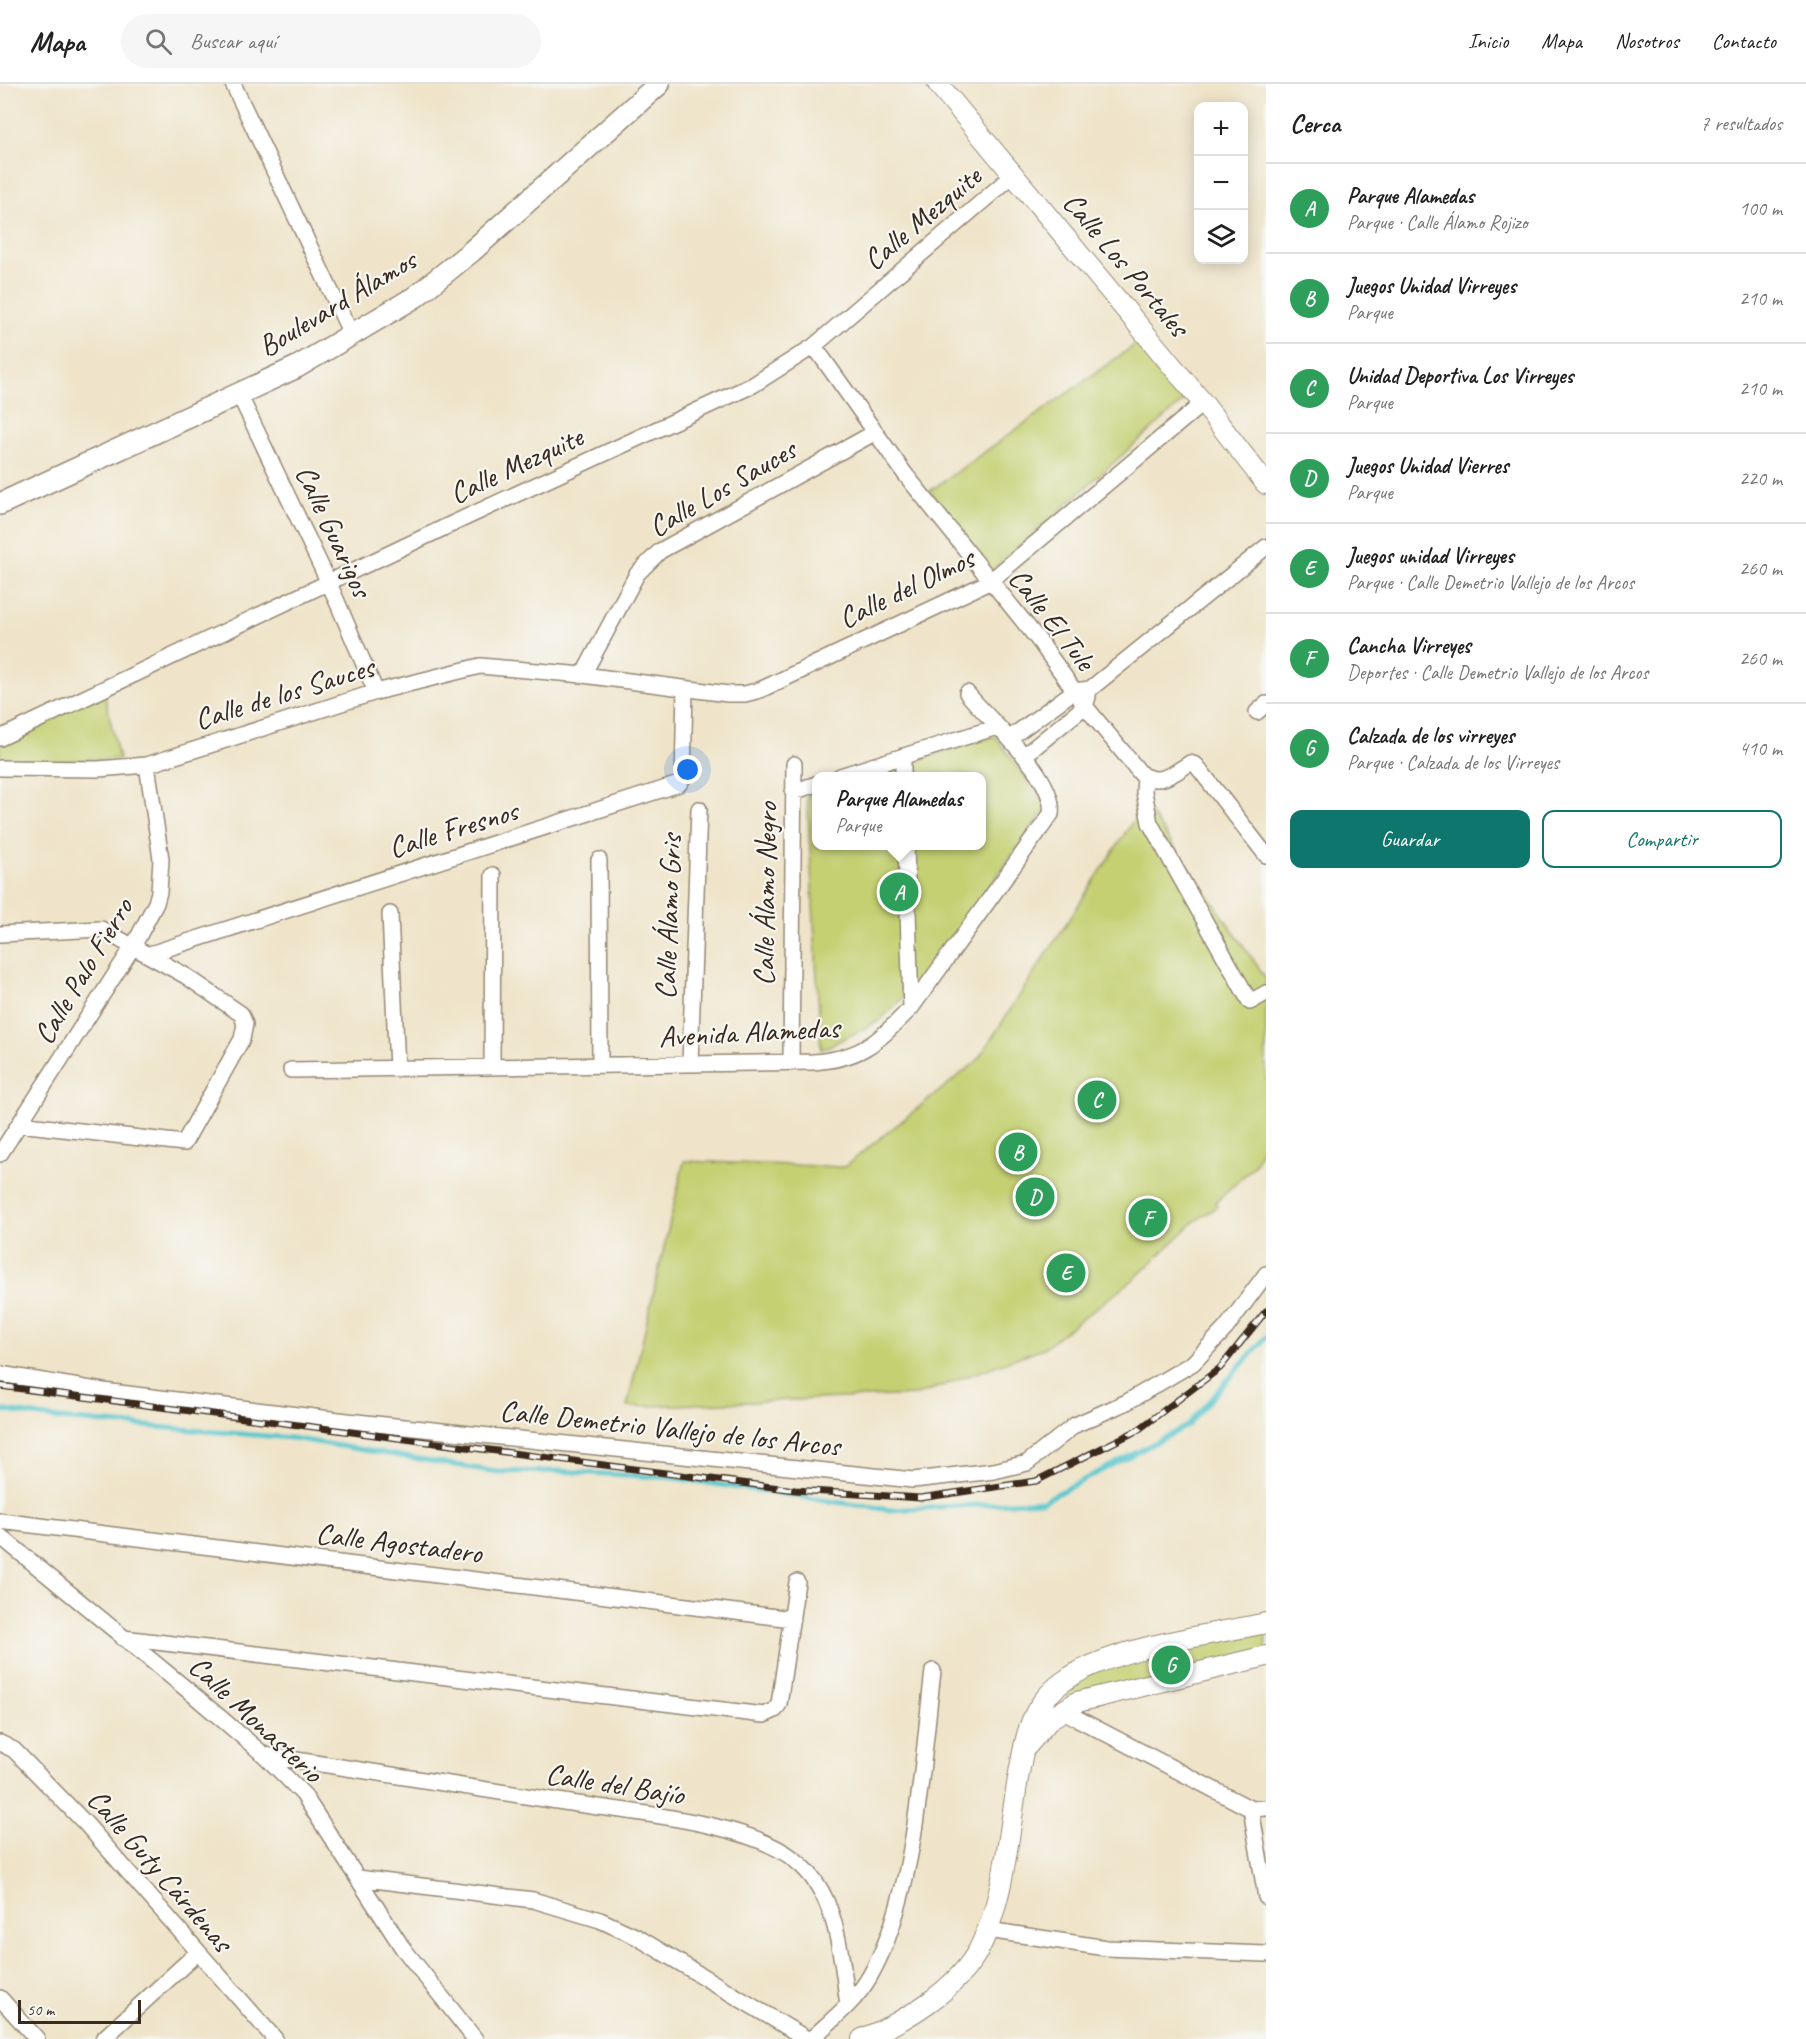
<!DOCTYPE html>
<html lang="es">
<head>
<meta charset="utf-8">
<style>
  :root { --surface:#fff; --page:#f6f6f6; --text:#222; --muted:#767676; --line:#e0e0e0; --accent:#0f766e }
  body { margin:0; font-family:Caveat,sans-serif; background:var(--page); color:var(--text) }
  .controls { position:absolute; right:18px; top:18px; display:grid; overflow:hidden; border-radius:12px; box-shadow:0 3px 15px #0003 }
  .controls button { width:54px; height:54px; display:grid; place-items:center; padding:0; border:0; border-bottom:2px solid var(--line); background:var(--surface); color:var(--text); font:30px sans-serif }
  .scale { position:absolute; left:18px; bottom:15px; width:123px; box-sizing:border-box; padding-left:6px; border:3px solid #3b2a1e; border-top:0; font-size:16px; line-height:21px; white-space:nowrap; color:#3b2a1e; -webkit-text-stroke:4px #f6f6f2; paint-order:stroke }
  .you { position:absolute; left:688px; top:686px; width:21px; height:21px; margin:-15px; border:4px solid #fff; border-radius:50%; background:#1a73e8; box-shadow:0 0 0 9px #1a73e833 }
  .badge { display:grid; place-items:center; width:39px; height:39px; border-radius:50%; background:var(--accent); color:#fff; font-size:20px; font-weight:700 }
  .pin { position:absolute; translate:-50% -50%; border:3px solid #fff; box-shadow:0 2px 6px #0006 }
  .popup { position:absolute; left:812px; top:688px; width:174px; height:78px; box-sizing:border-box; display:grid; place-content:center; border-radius:12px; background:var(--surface); filter:drop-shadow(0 2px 4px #0005); font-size:20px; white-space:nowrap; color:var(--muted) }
  .popup b { font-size:22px; color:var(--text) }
  .popup::after { content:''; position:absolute; left:50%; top:100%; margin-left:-12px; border:12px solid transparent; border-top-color:var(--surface) }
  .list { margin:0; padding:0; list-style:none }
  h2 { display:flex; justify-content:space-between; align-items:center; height:78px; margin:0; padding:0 24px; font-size:26px }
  h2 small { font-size:20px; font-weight:400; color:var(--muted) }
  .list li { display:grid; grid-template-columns:39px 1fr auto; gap:18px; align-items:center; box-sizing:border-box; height:90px; padding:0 24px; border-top:2px solid var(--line) }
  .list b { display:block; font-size:22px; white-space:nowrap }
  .list p { margin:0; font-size:20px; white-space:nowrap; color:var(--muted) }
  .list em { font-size:20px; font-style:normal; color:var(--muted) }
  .actions { display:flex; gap:12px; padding:18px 24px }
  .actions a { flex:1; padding:14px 0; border:2px solid var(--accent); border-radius:12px; text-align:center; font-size:21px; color:var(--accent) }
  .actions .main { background:var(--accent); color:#fff }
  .icon { flex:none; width:33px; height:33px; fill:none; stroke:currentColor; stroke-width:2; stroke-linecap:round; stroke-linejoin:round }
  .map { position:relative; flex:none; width:1266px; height:1955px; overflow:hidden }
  header { display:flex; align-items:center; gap:36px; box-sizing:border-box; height:84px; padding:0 30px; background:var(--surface); border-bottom:2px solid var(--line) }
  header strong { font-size:28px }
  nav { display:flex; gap:33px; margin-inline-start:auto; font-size:21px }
  .search { width:420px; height:54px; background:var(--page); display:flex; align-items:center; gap:15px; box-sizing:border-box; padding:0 21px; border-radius:33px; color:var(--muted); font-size:22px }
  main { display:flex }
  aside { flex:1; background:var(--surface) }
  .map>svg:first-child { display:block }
  .green { fill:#c4d072; stroke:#807d48; stroke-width:1.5 }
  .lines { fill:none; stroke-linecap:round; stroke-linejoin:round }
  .stream { stroke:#59c6ce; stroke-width:5 }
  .minor-casing { stroke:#958774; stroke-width:18 }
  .tertiary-casing { stroke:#958774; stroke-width:22 }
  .secondary-casing { stroke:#958774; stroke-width:24 }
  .minor { stroke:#fff; stroke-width:15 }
  .tertiary { stroke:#fff; stroke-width:20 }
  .secondary { stroke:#fff; stroke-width:21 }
  .rail-casing { stroke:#3b2a1e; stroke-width:7 }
  .rail { stroke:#f6f6f2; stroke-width:4.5; stroke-dasharray:14; stroke-linecap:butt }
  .labels { text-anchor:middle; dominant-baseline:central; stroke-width:4.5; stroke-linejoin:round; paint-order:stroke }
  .street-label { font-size:30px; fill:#3b2a1e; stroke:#f6f6f2 }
</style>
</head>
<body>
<header>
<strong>Mapa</strong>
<div class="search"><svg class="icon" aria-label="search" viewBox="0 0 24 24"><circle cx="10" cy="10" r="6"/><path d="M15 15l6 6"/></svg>Buscar aquí</div>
<nav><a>Inicio</a><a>Mapa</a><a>Nosotros</a><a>Contacto</a></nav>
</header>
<main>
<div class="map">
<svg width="1266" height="1955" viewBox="0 0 1266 1955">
  <rect width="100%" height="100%" fill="#f6f6f2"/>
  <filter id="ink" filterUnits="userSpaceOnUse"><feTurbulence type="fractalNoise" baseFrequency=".0167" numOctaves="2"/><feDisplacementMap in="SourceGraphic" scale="12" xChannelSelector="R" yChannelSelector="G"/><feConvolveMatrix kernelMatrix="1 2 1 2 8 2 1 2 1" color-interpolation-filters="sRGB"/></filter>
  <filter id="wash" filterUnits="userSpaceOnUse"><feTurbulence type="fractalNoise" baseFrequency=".008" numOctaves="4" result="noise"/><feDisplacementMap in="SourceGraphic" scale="24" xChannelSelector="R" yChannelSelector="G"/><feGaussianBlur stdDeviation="1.35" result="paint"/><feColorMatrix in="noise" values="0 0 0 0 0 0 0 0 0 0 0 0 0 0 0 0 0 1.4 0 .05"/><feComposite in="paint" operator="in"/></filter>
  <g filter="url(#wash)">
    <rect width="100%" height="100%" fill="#efe4c9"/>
    <path class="green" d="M1139 258 1187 314 991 487 930 407Z
      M104 608 119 675 0 680V658Z
      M995 652 1047 723 923 894 879 937 821 966 807 711 816 708V762H982V692H867Z
      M1144 720 1266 894V1056L1254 1082 1215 1119 1217 1123 1195 1137 1133 1196 1043 1264 917 1311 627 1323 684 1077 844 1083 977 977Z
      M1266 1542V1576L1077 1622 1061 1606 1086 1587Z"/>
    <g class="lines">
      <path class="stream" d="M0 1326 60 1335 291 1354 497 1388 558 1387 674 1394 890 1426 1043 1417 1187 1342 1266 1253"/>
    </g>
  </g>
  <g filter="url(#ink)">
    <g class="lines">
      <g class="minor-casing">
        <path id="minor" d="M233 0 352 252
          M814 262 905 390 1040 558 1085 622 1141 690C1160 702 1173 690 1190 679L1196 681 1266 771
          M239 310 329 499 376 608
          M583 591 637 490 660 467 874 349
          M1257 628 1266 620
          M0 654 456 438 753 301 814 262 1013 91
          M1010 654 1074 607 1090 605 1266 463
          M1025 671 1085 622 1088 613
          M903 672V692
          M0 684 98 685 147 681 376 608 480 582 583 591 728 610H745L760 606 989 498 1203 319
          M840 692 997 643
          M1145 693 1144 708 1150 739 1250 918 1266 909
          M793 708 816 700
          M906 762 911 924
          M599 776 600 980
          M390 830 397 985
          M0 850 101 845 186 892 241 930 245 940 242 955 184 1059 19 1040
          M150 870 679 700 683 694 685 604
          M791 977 794 680
          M690 980 699 725
          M492 983 493 791
          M291 986 812 978C862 975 877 958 911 924L1051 730C1057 693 989 637 967 609
          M0 1070 134 861 156 819 159 808 161 775 147 681
          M0 1290 103 1307 347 1337 913 1396 994 1387 1027 1379 1075 1341 1127 1318 1193 1279 1226 1244 1266 1190
          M0 1437 792 1535
          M0 1452 190 1608 264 1671 303 1710 402 1863 475 1955
          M123 1554 764 1631 775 1626 779 1620 797 1498
          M1061 1626 1251 1725 1266 1724
          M0 1659 14 1666 86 1740 275 1955
          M264 1671C364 1687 464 1703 564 1718 626 1728 747 1737 795 1776 838 1809 841 1872 848 1921
          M1251 1725 1266 1813
          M358 1794 533 1816 600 1836 637 1853 807 1955
          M988 1846 1106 1864 1266 1870
          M0 1914 37 1955
          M103 1955 197 1869
          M811 1955C832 1936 856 1917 870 1892 916 1812 922 1678 933 1587"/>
      </g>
      <g class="tertiary-casing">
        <path id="tertiary" d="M938 0 1203 319 1266 400
          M1027 1662 1050 1635 1077 1618 1266 1572
          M862 1955C904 1938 957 1906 979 1865 1005 1815 1009 1744 1019 1689 1027 1646 1031 1618 1070 1593 1116 1563 1210 1551 1266 1539"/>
      </g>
      <g class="secondary-casing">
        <path id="secondary" d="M0 420 297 283 415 213 472 167 659 0"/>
      </g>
      <use href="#minor" class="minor"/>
      <use href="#tertiary" class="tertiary"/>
      <use href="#secondary" class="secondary"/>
      <g class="rail-casing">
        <path id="rail" d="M0 1302 795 1406 920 1414 1036 1397 1138 1346 1220 1284 1266 1227"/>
      </g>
      <use href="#rail" class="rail"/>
    </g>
  </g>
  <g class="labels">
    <g class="street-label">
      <text transform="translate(922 134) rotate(-40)">Calle Mezquite</text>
      <text transform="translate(1126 180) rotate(50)">Calle Los Portales</text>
      <text transform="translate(337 219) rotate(-31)">Boulevard Álamos</text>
      <text transform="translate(516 381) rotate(-25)">Calle Mezquite</text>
      <text transform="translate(722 404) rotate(-30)">Calle Los Sauces</text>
      <text transform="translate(334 447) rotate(65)">Calle Guarigos</text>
      <text transform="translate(906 504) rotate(-26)">Calle del Olmos</text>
      <text transform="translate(1052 535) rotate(52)">Calle El Tule</text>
      <text transform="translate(284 609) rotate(-17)">Calle de los Sauces</text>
      <text transform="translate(453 745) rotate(-17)">Calle Fresnos</text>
      <text transform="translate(765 810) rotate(-89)">Calle Álamo Negro</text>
      <text transform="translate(668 833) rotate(-88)">Calle Álamo Gris</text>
      <text transform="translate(83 887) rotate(-59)">Calle Palo Fierro</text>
      <text transform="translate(749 948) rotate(-3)">Avenida Alamedas</text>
      <text transform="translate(670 1344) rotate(6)">Calle Demetrio Vallejo de los Arcos</text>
      <text transform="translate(399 1459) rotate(7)">Calle Agostadero</text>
      <text transform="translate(256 1635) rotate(43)">Calle Monasterio</text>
      <text transform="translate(615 1700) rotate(9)">Calle del Bajío</text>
      <text transform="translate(160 1786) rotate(49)">Calle Guty Cárdenas</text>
    </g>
  </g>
</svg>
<div class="controls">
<button>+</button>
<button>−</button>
<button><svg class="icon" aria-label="layers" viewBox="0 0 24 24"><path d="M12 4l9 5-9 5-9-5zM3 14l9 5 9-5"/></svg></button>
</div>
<div class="scale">50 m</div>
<div class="you"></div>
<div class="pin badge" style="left:899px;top:808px;background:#2e9e5b">A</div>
<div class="popup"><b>Parque Alamedas</b>Parque</div>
<div class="pin badge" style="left:1018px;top:1068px;background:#2e9e5b">B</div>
<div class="pin badge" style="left:1097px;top:1016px;background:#2e9e5b">C</div>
<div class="pin badge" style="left:1035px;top:1113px;background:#2e9e5b">D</div>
<div class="pin badge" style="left:1066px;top:1189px;background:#2e9e5b">E</div>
<div class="pin badge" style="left:1148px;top:1134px;background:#2e9e5b">F</div>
<div class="pin badge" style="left:1171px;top:1581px;background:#2e9e5b">G</div>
</div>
<aside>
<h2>Cerca<small>7 resultados</small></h2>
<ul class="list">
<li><span class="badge" style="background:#2e9e5b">A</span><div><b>Parque Alamedas</b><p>Parque · Calle Álamo Rojizo</p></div><em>100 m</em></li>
<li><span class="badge" style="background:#2e9e5b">B</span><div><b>Juegos Unidad Virreyes</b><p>Parque</p></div><em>210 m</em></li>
<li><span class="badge" style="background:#2e9e5b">C</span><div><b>Unidad Deportiva Los Virreyes</b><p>Parque</p></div><em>210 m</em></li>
<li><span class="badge" style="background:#2e9e5b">D</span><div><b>Juegos Unidad Vierres</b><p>Parque</p></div><em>220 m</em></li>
<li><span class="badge" style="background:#2e9e5b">E</span><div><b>Juegos unidad Virreyes</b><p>Parque · Calle Demetrio Vallejo de los Arcos</p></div><em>260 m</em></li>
<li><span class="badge" style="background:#2e9e5b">F</span><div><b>Cancha Virreyes</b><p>Deportes · Calle Demetrio Vallejo de los Arcos</p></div><em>260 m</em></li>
<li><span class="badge" style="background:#2e9e5b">G</span><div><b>Calzada de los virreyes</b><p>Parque · Calzada de los Virreyes</p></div><em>410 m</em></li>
</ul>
<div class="actions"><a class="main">Guardar</a><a>Compartir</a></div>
</aside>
</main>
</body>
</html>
